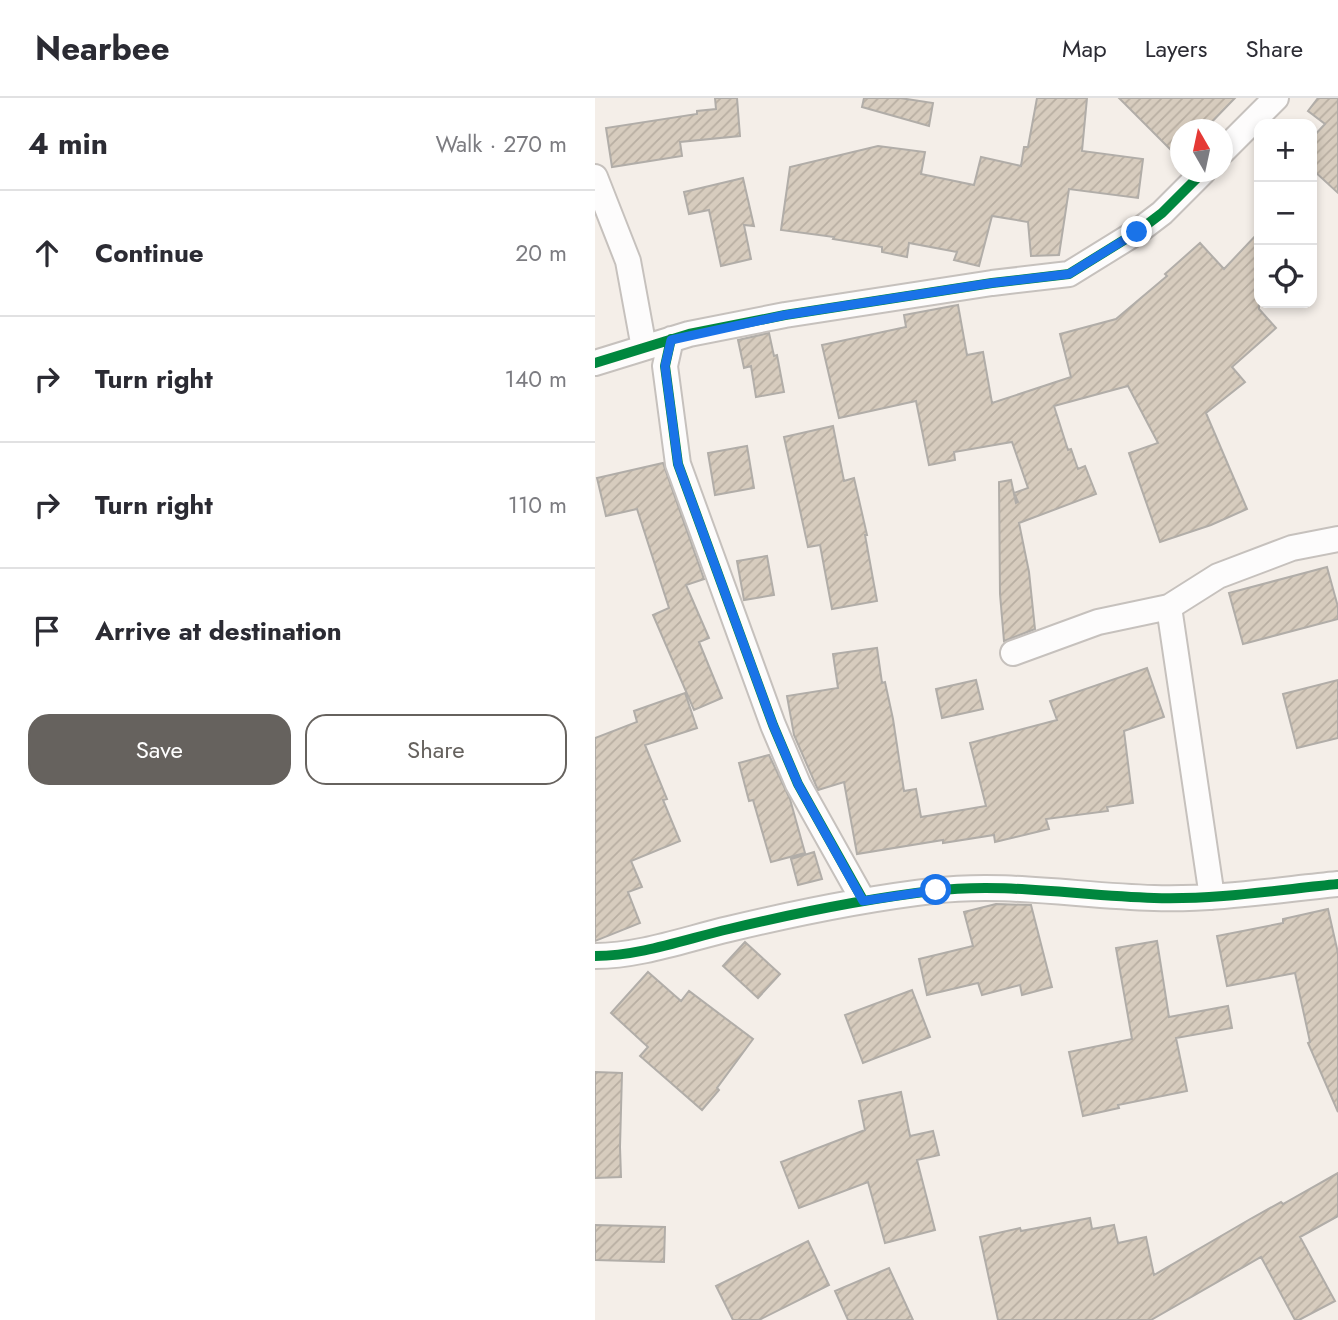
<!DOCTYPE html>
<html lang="en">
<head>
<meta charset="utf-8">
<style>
  :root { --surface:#fff; --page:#f7f7f7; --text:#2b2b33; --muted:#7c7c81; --line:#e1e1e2; --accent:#66625e }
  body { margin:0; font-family:Jost,sans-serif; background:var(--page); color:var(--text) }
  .controls { position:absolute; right:21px; top:21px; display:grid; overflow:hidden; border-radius:14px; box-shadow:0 4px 10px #0003 }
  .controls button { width:63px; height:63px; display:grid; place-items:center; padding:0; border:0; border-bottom:2px solid var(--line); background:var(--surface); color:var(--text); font:35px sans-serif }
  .compass { position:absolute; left:575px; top:21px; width:63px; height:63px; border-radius:50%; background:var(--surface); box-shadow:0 4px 10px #0003; rotate:351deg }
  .stop { position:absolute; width:21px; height:21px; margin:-16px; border:5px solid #1a73e8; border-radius:50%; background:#fff }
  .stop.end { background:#1a73e8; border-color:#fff; box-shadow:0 2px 7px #0008 }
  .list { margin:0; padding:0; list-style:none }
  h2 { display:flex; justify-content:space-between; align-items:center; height:91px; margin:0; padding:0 28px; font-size:30px }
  h2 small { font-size:23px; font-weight:400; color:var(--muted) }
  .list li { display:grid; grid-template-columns:46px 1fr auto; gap:21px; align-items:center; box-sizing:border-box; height:126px; padding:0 28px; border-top:2px solid var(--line) }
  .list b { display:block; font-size:26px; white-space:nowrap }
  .list em { font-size:23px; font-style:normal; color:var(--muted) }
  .actions { display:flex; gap:14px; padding:21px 28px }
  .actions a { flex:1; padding:16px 0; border:2px solid var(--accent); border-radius:21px; text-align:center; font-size:24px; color:var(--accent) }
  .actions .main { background:var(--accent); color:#fff }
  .icon { flex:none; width:38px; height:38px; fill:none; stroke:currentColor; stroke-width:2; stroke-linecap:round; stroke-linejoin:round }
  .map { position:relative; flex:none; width:743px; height:1222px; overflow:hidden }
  header { display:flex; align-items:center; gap:42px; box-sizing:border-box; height:98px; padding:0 35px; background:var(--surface); border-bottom:2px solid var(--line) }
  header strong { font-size:33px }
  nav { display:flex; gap:38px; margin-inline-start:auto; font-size:24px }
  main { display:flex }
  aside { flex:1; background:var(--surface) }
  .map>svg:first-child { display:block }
  .building { fill:url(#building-hatch); stroke:#b1ada8; stroke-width:2 }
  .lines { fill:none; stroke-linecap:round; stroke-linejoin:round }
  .street-casing { stroke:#c6c1bd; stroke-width:28 }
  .street { stroke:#fdfcfc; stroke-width:24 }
  .cycleway-casing { stroke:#fefcfa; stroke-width:15 }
  .cycleway { stroke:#00873e; stroke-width:10 }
  .route { stroke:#1a73e8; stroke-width:9 }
</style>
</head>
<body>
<header>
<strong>Nearbee</strong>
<nav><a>Map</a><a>Layers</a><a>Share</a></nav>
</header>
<main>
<aside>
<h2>4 min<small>Walk · 270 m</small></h2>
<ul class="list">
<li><svg class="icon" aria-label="ahead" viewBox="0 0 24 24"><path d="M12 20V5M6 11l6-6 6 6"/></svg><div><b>Continue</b></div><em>20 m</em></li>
<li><svg class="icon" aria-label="right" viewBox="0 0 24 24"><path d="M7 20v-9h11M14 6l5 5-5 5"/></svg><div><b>Turn right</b></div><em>140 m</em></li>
<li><svg class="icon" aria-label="right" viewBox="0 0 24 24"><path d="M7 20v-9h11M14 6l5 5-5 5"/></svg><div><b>Turn right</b></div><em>110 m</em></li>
<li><svg class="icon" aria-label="arrive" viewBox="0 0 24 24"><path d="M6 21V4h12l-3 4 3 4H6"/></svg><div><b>Arrive at destination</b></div></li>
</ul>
<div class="actions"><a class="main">Save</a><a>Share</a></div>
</aside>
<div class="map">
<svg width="743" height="1222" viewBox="0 0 743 1222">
  <defs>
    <pattern id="building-hatch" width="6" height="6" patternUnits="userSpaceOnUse" patternTransform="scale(1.75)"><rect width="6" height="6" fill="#d7ccbe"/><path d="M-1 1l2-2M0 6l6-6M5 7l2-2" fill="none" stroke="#b8aea2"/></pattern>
  </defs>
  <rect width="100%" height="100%" fill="#f4eee8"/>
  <path class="building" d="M120 0H142L145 38 85 44 87 58 17 69 11 30 102 16V13L121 11Z
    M269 0H305L338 5 334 28 267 9Z
    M442 0H492L487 53 548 61 543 100 474 91 464 157 436 158 433 124 397 118 384 168 359 162 362 154 314 145 312 159 287 154V149L238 141 239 139 186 132 195 69 283 48 330 54 326 76 379 87 386 59 426 68 429 49H433Z
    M524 0H640L609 32H585V61Z
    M723 0H743V95L717 71V40L730 26 713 13Z
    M148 80 159 128 149 127 156 161 126 168 114 112 94 116 89 94Z
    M664 134V211L681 230 637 269 650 284 611 315 652 411 616 427 565 444 534 355 563 345 533 288 459 308 473 352 476 351 483 371 490 368 501 396 424 425 434 474 440 531 409 543 405 496 404 384 416 382 421 405 423 404 419 395 433 390 417 344 359 354 360 362 334 367 321 303 244 320 227 247 311 229 309 217 363 207 372 257 388 254 397 305 476 279 465 236 521 221 572 178 570 176 605 145 629 171Z
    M174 235 179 258 182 257 189 294 161 299 156 268 149 270 143 242Z
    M238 328 249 383 259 380 272 437H270L282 503 237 511 225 447 213 449 189 339Z
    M152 348 159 390 120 397 113 355Z
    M68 365 109 481 91 487 114 540 104 544 127 600 99 612 58 517 74 510 42 411 11 418 2 380Z
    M172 458 179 497 149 502 142 463Z
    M732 469 743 509V521L648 546 634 495Z
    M282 550 287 585 290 584 298 621 309 693 321 691 326 719 391 708 375 645 462 622 455 603 552 570 569 619 529 633 538 705 512 709 513 713 451 721 454 731 400 744 399 737 348 745V742L262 756 249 684 223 692 199 637 192 598 243 590 238 556Z
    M381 582 388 611 347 620 341 591Z
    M743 582V640L702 650 688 596Z
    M90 595 102 630 50 647 72 701 68 702 85 743 36 763 47 789 33 794 45 825 0 843V640L42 624 39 613Z
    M174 657 195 701 210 755 176 764 158 702 154 703 144 665Z
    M219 754 227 781 203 787 196 761Z
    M401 806 436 807 457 889 427 897 425 887 387 897 383 885 332 897 324 861 378 848 369 814Z
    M733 811 743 855V1014L713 945 715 944 700 875 632 888 622 838 688 825V821Z
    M562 843 574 919 633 908 637 930 581 940 592 993 523 1007 524 1010 488 1018 474 954 537 941 521 850Z
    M150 844 185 876 163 900 128 868Z
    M53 874 86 903 94 893 158 941 122 990 124 992 107 1012 45 958 53 949 16 915Z
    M317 892 335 939 268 965 250 917Z
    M0 974 27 975 25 1049 26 1079 0 1080Z
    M306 994 315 1038 338 1033 344 1057 322 1062 340 1132 290 1145 273 1084 204 1110 186 1064 270 1032 264 1003Z
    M743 1075V1118L705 1139 740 1203 704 1222H700L666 1159 556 1222H403L385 1139 425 1130 426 1133 495 1120 497 1131 519 1127 523 1145 551 1139 559 1177 657 1120 686 1104 688 1106Z
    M0 1127 70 1129 69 1164 0 1162Z
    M213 1143 234 1187 164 1222H138L121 1188Z
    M294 1170 318 1222H253L240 1193Z"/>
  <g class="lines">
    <g class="street-casing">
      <path id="street" d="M628 53 681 0
        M0 79 33 163 49 250
        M76 241 70 268 83 366 178 627 203 686 268 802
        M0 265 94 236 190 217 397 185 474 176 542 134 567 115 608 74
        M418 555 503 524 574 509
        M617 799 574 509 623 478 697 450 743 441
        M0 858C45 858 91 841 134 831 201 815 269 801 337 793 411 784 484 798 559 800 620 802 682 792 743 786"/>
    </g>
    <use href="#street" class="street"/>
    <g class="cycleway-casing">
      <path id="cycleway" d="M76 241 70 268 83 366 178 627 203 686 268 802
        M0 265 94 236 190 217 397 185 474 176 542 134 567 115 608 74
        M0 858C45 858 91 841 134 831 201 815 269 801 337 793 411 784 484 798 559 800 620 802 682 792 743 786"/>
    </g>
    <use href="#cycleway" class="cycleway"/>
  </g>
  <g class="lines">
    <path class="route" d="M341 792 268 803 203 686 178 627 83 366 70 268 76 242 190 217 397 185 474 176 542 134"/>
  </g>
</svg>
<div class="controls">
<button>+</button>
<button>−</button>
<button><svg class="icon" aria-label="locate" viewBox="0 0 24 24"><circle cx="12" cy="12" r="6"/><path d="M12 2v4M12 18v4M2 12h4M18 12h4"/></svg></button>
</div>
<svg class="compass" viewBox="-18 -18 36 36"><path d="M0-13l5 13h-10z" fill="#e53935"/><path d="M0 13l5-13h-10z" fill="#7c7c81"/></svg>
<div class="stop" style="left:341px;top:792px"></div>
<div class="stop end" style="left:542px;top:134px"></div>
</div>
</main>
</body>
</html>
